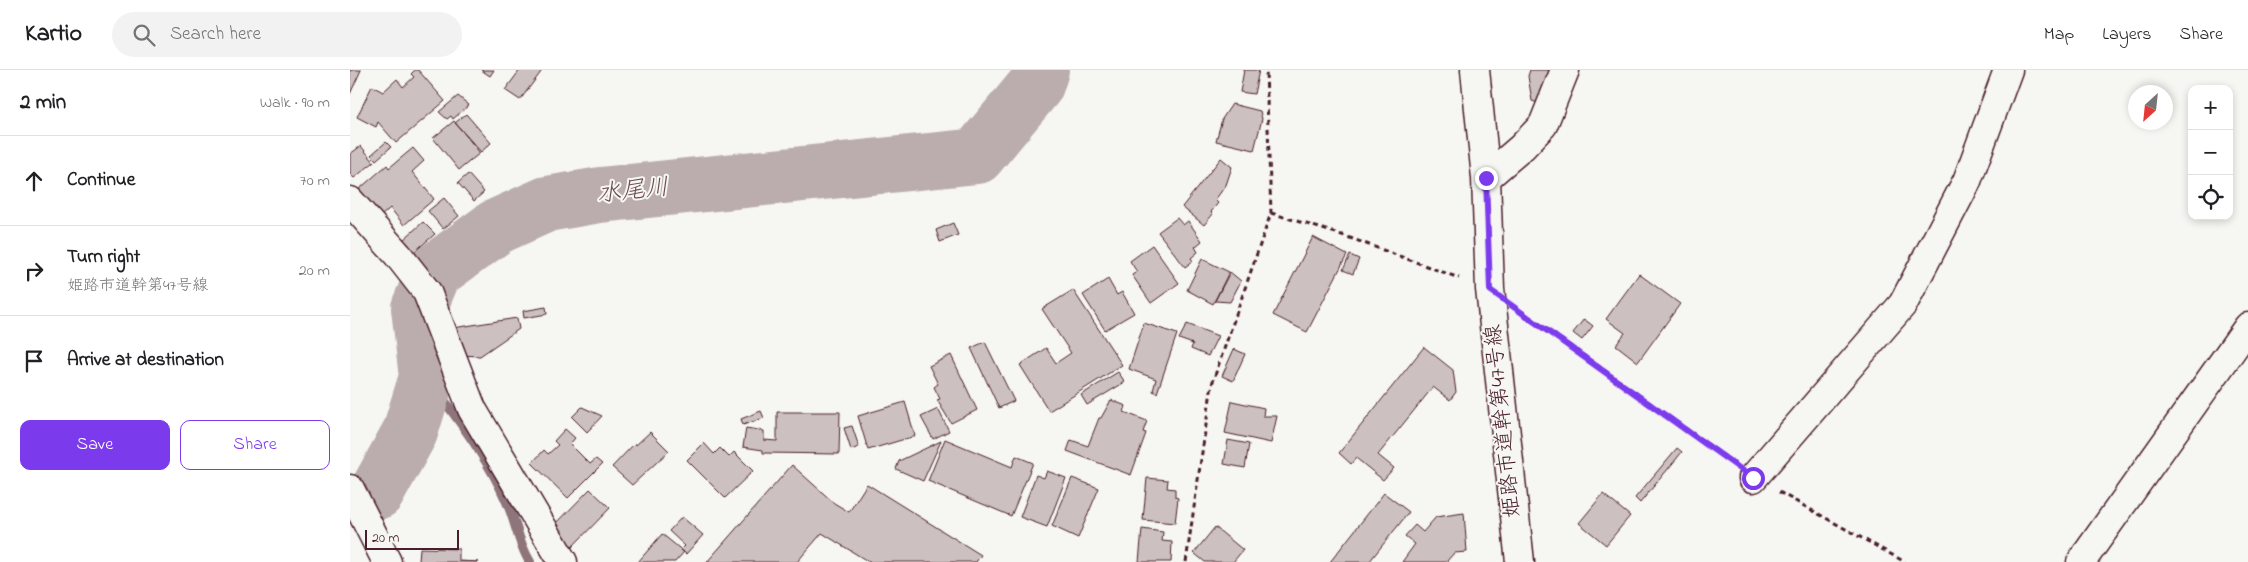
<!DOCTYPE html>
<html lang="en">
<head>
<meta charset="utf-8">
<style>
  :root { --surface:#fff; --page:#f2f2f2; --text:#202124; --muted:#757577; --line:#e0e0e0; --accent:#7c3aed }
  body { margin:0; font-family:"Indie Flower","Klee One",sans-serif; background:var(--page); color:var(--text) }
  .controls { position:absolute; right:15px; top:15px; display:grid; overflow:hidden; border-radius:10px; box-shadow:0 2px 8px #0003 }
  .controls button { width:45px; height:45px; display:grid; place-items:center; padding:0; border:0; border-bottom:1px solid var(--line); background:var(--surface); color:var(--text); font:25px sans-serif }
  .compass { position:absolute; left:1778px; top:15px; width:45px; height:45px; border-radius:50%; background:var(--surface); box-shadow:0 2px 8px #0003; rotate:207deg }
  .scale { position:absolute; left:15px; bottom:12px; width:94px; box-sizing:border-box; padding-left:5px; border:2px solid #4a1f2b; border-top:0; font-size:14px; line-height:18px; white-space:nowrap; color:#4a1f2b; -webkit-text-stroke:4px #f6f6f2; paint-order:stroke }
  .stop { position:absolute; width:15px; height:15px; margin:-11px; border:4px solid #7c3aed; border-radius:50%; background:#fff }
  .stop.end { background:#7c3aed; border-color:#fff; box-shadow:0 1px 5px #0008 }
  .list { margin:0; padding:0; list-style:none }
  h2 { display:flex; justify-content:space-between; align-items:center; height:65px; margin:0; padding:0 20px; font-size:21px }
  h2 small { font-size:16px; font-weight:400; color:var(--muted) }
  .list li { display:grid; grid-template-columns:32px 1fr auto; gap:15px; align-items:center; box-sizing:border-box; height:90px; padding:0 20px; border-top:1px solid var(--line) }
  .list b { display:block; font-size:19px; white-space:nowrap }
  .list p { margin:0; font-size:16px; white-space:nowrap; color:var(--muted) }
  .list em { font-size:16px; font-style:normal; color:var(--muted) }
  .actions { display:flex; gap:10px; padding:15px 20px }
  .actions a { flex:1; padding:11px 0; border:1px solid var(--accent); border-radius:10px; text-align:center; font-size:18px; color:var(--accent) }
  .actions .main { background:var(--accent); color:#fff }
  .icon { flex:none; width:28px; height:28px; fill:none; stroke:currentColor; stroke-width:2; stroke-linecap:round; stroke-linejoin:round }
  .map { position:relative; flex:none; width:1898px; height:492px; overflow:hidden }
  header { display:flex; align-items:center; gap:30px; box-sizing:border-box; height:70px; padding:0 25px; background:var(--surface); border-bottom:1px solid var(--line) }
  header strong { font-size:24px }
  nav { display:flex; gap:28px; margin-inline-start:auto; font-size:18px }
  .search { width:350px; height:45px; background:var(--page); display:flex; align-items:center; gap:12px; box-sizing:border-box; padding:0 18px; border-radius:28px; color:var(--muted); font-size:19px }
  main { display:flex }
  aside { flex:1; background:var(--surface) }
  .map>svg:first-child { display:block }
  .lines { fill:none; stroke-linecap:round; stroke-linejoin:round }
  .stream { stroke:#8e747a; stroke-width:10 }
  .river { stroke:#bbadae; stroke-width:56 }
  .building { fill:#ccc1c0; stroke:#4a1f2b }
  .minor-casing { stroke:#4a1f2b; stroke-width:31 }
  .major-casing { stroke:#4a1f2b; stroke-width:31 }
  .path { stroke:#4a1f2b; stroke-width:3; stroke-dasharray:5 4; stroke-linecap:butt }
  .minor { stroke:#f6f6f2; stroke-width:28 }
  .major { stroke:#f6f6f2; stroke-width:28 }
  .route { stroke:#7c3aed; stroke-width:6 }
  .labels { text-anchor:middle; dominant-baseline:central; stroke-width:4; stroke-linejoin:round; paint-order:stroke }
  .street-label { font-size:22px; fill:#4a1f2b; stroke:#f6f6f2 }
  .water-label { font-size:24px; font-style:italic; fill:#6c4a52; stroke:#f6f6f2 }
</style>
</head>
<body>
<header>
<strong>Kartio</strong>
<div class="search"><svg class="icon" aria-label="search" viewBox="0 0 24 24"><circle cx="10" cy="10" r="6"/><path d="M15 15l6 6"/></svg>Search here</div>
<nav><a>Map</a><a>Layers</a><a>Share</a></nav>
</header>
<main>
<aside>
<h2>2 min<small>Walk · 90 m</small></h2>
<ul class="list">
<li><svg class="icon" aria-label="ahead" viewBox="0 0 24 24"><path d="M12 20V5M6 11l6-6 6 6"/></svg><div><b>Continue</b></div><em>70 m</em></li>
<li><svg class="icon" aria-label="right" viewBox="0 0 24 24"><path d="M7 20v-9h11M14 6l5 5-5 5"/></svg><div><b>Turn right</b><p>姫路市道幹第47号線</p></div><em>20 m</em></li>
<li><svg class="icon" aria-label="arrive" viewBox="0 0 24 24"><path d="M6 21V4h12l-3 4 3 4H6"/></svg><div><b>Arrive at destination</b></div></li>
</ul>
<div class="actions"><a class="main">Save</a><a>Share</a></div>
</aside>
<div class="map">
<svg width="1898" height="492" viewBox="0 0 1898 492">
  <rect width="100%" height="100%" fill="#f6f6f2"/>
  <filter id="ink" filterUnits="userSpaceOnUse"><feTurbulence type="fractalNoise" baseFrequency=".02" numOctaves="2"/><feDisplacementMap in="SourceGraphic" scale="10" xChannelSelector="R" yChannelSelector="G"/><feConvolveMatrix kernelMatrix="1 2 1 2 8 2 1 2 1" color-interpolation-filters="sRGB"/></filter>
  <g filter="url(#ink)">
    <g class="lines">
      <path class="stream" d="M77 307C106 347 137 385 157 432 166 452 168 473 180 492"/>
      <path class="river" d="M27 422 60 362 77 307 69 238 84 202 146 157 197 134 250 125 627 86 686 15 691 0"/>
    </g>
    <path class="building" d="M0 0H11L0 24Z
      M65 0H68L95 31 46 73 28 52 26 57 7 47 22 16 33 22 47 9 53 17 64 7 61 4Z
      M131 0H144L140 6Z
      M170 0H188L191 2 170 30 155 20Z
      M894 0H909L904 24 890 22Z
      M1180 0H1207L1194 35 1182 31 1178 6Z
      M108 26 119 35 103 49 101 46 97 49 89 42Z
      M882 34 910 41 912 49 904 80 866 71 872 49Z
      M116 44 141 73 131 82 105 53Z
      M104 51 130 83 109 100 83 68Z
      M36 72 41 77 26 90 21 85Z
      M11 76 24 92 4 108 0 104V84Z
      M63 78 74 91 62 102 84 129 54 155 40 138 30 147 7 121 37 95 39 98Z
      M871 88 882 97 876 115 865 130 868 133 861 142 863 144 854 155 832 137Z
      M118 104 134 122 124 131 108 113Z
      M94 128 109 146 93 159 78 141Z
      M827 148 833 155 838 151 852 171 845 177 848 182 841 188 843 191 835 197 808 162Z
      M73 152 85 164 64 182 53 170Z
      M603 153 608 165 590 172 586 160Z
      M963 167 997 185 957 262 923 245Z
      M802 175 829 213 801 233 782 205 787 202 780 191Z
      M1000 185 1009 189 1003 204 993 200Z
      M852 189 879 202 863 234 837 220Z
      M880 202 891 211 880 232 865 231Z
      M1289 204 1330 234 1288 292 1266 275 1275 263 1256 249Z
      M758 209 767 225 772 222 784 243 755 260 733 225Z
      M723 220 772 295 699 341 670 295 696 278 706 293 721 283 692 239Z
      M196 237 197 244 174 248 173 241Z
      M167 248 169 259 130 286 107 285 103 258Z
      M1234 249 1243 256 1232 270 1223 263Z
      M794 253 827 264 807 323 803 321 806 309 779 299Z
      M837 254 868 266 858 286 841 279 843 274 829 269Z
      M635 272 664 331 649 338 621 278Z
      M1074 277 1103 300 1106 322 1100 330 1083 317 1028 385 1044 398 1033 410 1006 388 1001 394 989 383Z
      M884 279 895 284 883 311 872 306Z
      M601 285 627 340 601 353 587 330 590 329 584 317 588 314 579 296Z
      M768 302 775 312 737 335 731 325Z
      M761 330 776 336 774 342 797 351 793 362 796 363 781 405 717 381 721 370 738 376 749 348H751Z
      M882 331 914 338 913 346H927L921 373 875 363Z
      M555 332 565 366 518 380 508 346Z
      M232 337 252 346 237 362 222 347Z
      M588 339 599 361 583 369 571 347Z
      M411 341 414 348 393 355 391 349Z
      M427 342H490L489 384 413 383V380L393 377 396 358 414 361V370L427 371Z
      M502 356 509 377 501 380 494 358Z
      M215 359 225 368 220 374 240 394 246 389 252 394 218 428 182 393 194 380 198 384 208 375 204 371Z
      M300 362 319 381 282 415 262 397 285 373 286 375Z
      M595 369 662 397 666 386 683 393 661 446 578 411Z
      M878 370 899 374 895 398 874 394Z
      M591 371 573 411 546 399 549 391Z
      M354 373 364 384 370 378 379 387 384 382 403 401 375 428 337 390Z
      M1327 378 1332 382 1290 433 1285 428Z
      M442 395 484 433 499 442 517 414 631 485 626 492H519L472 463 447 492H357Z
      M697 401 716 408 697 457 670 447 686 405 694 408Z
      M722 408 749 418 728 468 702 456Z
      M797 408 818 410 817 418 825 419V427L828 428 825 453 793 450Z
      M240 419 260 438 220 479 200 460Z
      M1034 423 1059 442 1019 492H980Z
      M1253 424 1280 446 1256 475 1229 453Z
      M1114 443 1117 482 1104 483 1096 492H1052L1065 474 1055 466 1065 455 1073 462 1086 447Z
      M332 447 353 465 336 484 331 480 335 476 319 461Z
      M865 457 893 480 883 492H855L844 483Z
      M792 459 813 462 812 471 822 472 821 492H789Z
      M312 464 334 482 325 492H288Z
      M70 478 109 479V491L129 492H69Z"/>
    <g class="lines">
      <g class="minor-casing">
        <path id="minor" d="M1125 0 1136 108 1140 219 1170 492
          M1136 108 1172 77 1193 55 1215 0
          M0 131 48 185 77 222 122 339 213 492
          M1403 408 1553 234 1617 111 1658 0
          M1731 492 1898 257"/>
      </g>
      <g class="major-casing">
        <path id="major" d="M0 419 37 492"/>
      </g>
      <path class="path" d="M921 143 992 165 1109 208
        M1173 243 1380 391
        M1429 422 1555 492
        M836 492 862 314 921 143 916 0"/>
      <use href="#minor" class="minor"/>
      <use href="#major" class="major"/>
    </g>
  </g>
  <g class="lines" filter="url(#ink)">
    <path class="route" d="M1136 108 1140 220 1403 408"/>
  </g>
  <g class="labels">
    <g class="street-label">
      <text transform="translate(1154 351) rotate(-96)">姫路市道幹第47号線</text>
    </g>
    <g class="water-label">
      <text transform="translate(283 122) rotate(-6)">水尾川</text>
    </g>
  </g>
</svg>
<div class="controls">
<button>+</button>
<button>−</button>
<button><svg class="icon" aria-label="locate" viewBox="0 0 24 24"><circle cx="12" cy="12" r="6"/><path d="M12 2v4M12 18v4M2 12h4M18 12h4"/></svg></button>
</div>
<svg class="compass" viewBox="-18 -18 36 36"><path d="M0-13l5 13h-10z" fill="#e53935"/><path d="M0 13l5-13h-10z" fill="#757577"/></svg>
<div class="scale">20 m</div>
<div class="stop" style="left:1403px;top:408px"></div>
<div class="stop end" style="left:1136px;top:108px"></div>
</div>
</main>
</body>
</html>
